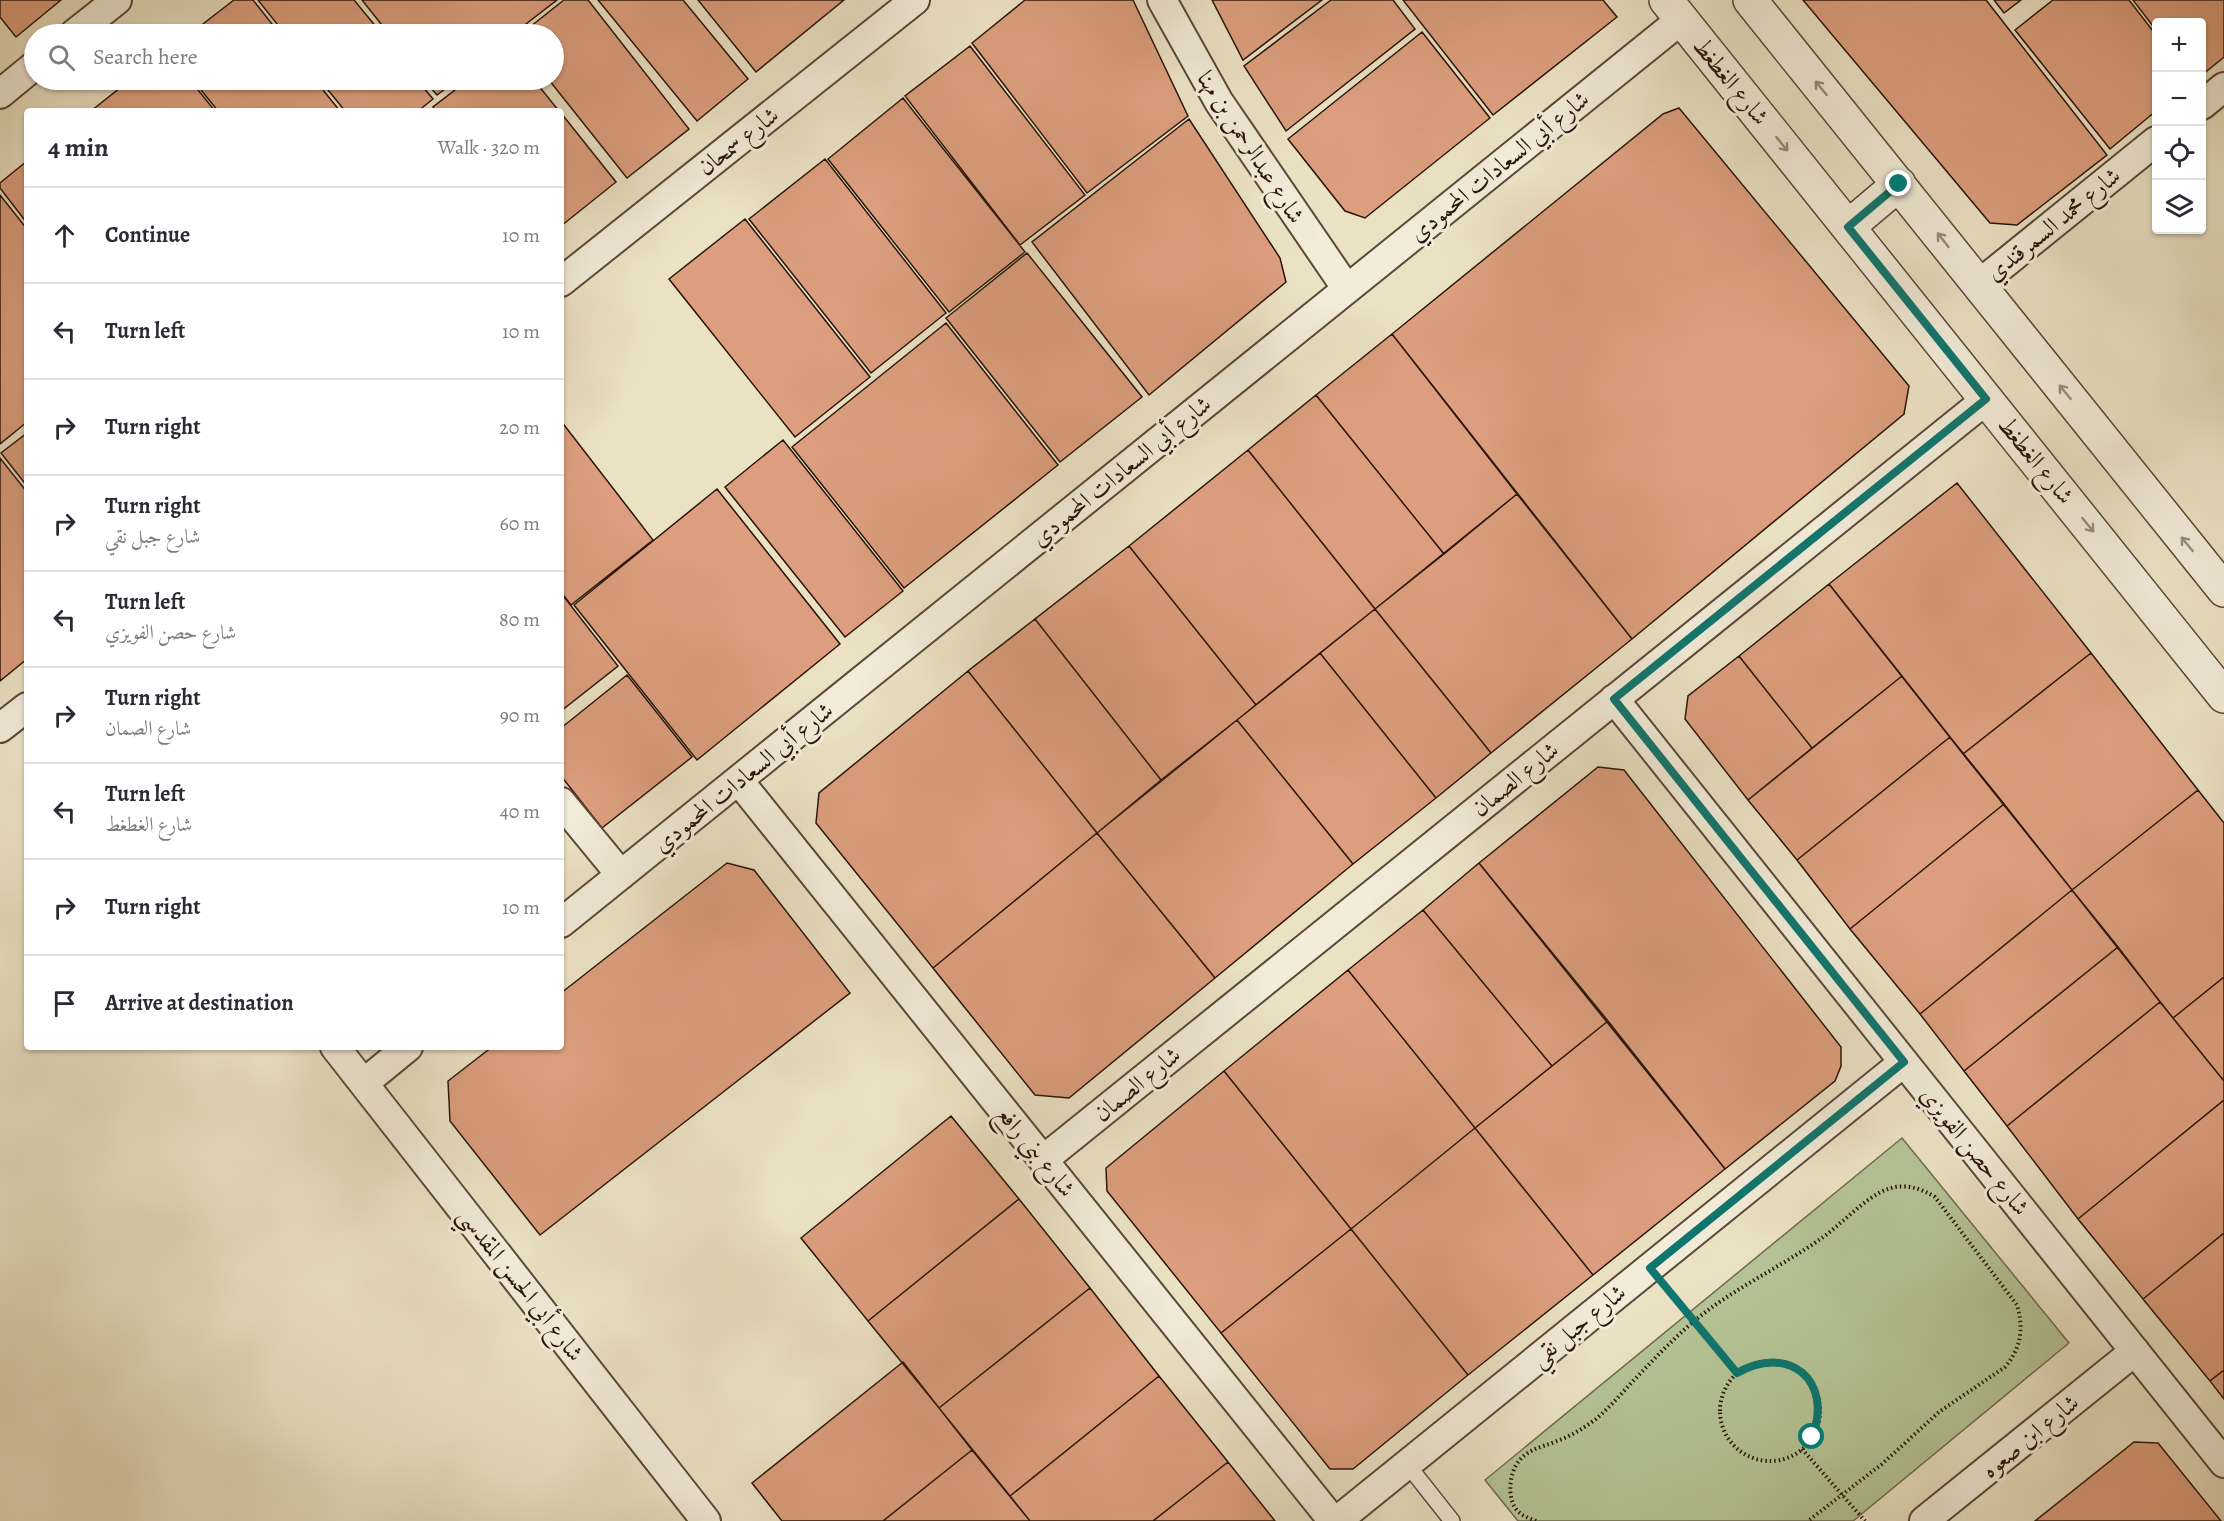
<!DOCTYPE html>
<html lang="en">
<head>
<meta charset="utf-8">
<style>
  :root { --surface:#fff; --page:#f2f2f3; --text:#2b2b33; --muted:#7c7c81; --line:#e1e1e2 }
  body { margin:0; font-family:Alegreya,Amiri,serif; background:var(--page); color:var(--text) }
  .controls { position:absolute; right:18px; top:18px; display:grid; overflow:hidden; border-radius:6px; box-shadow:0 2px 4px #0004 }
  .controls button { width:54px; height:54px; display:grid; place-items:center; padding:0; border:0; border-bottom:2px solid var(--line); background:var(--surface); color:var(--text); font:30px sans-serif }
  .stop { position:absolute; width:18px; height:18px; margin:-14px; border:4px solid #0f766e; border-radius:50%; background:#fff }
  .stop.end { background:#0f766e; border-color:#fff; box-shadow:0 2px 6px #0008 }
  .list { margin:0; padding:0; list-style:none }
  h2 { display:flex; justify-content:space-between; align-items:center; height:78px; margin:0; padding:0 24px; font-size:26px }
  h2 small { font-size:20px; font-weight:400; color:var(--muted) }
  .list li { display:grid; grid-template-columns:39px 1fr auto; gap:18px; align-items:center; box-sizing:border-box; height:96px; padding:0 24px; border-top:2px solid var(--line) }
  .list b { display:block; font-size:22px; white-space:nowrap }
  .list p { margin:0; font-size:20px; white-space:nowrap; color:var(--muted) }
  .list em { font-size:20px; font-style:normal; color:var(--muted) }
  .icon { flex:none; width:33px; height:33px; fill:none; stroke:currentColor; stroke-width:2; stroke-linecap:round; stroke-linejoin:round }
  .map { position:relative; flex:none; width:2224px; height:1521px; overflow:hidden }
  .search { position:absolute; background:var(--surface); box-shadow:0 2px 4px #0004; left:24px; top:24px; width:540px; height:66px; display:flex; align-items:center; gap:15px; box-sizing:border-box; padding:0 21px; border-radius:33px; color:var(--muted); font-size:22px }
  .panel { position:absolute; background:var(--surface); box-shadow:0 2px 4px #0004; left:24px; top:108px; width:540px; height:942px; border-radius:6px }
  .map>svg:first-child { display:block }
  .green { fill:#b5c496; stroke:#706c50; stroke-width:1.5 }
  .building { fill:#dc9e7e; stroke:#2a1509; stroke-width:1.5 }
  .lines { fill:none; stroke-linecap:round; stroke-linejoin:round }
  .service-casing { stroke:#5a4838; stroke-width:18 }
  .minor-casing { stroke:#5a4838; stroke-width:32 }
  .tertiary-casing { stroke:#5a4838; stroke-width:36 }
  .path { stroke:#2a1509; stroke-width:4; stroke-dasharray:1.5 3; stroke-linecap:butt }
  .service { stroke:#f2ecd9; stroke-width:15 }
  .minor { stroke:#f2ecd9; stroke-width:28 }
  .tertiary { stroke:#f2ecd9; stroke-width:33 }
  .oneway { stroke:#988b7b }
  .route { stroke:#0f766e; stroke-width:8 }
  .labels { text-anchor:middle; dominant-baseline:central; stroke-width:6; stroke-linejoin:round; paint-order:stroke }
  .street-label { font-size:24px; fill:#2a1509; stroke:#f2ecd9 }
</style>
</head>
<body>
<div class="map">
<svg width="2224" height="1521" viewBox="0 0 2224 1521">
  <rect width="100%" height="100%" fill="#ebe2c4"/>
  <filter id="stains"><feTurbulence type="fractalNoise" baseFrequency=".00333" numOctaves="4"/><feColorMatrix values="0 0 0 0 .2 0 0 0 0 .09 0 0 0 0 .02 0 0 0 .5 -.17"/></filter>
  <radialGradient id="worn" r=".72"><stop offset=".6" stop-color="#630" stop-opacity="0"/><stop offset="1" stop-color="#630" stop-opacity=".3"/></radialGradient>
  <path class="green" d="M1902 1138 2069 1343 1853 1521H1518L1485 1480Z"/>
  <path class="building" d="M0 0H61L16 37 0 17Z
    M234 0H253L280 34H190Z
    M258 0H354L382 34H285Z
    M362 0H557L513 34H389Z
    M564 0H588L689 129 627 178 549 80H554V34H521Z
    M598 0H683L748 79 697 121Z
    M698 0H844L756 72Z
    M1025 0H1133L1188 116 1087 193 972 43Z
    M1212 0H1322L1243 60Z
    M1331 0H1393L1415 29 1286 131 1244 66Z
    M1403 0H1603L1617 17 1493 115Z
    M1803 0H1986L2107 155 2017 225 1990 223Z
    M1994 0H2021L2004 13Z
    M2053 0H2129L2156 35V111L2110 149 2015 30Z
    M2133 0H2224V57L2202 75V22H2156V30Z
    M1422 32 1490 118 1365 218 1345 211 1288 139Z
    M970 46 1085 195 1020 245 905 96Z
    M130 80H190L215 111H91Z
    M193 80H315L340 111H218Z
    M320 80H417L433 99 418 111H345Z
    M424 80H457L437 95Z
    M468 80H534L559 111H436L433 107Z
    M903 98 1025 252 949 312 828 159Z
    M1679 108 1909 386 1904 414 1632 639 1392 334 1663 114Z
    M561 113 616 182 561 226Z
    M1189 119 1280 258 1286 282 1149 395 1032 242Z
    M825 159 946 313 871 373 749 219Z
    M27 161V223L0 188V183Z
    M0 195 27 229V422L0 444Z
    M745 219 870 377 795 437 669 279Z
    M1027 253 1142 397 1060 462 946 318Z
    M946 323 1058 465 904 588 792 447Z
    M1392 334 1517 494 1444 554 1316 395Z
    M1316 395 1444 554 1375 609 1248 450Z
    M561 421 653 540 571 605 561 592Z
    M27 433V486L1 453Z
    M783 440 903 591 845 637 725 487Z
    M1248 450 1375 609 1256 705 1129 546Z
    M0 458 27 492V659L0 681Z
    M1957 483 2091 653 1963 754 1829 584Z
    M717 489 840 644 697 760 574 605Z
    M1517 494 1632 639 1491 753 1375 609Z
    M1129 546 1256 705 1161 780 1035 619Z
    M1829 584 1902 676 1812 748 1739 656Z
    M561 593 618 666 561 711Z
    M1375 609 1491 753 1436 798 1320 653Z
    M1035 619 1161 780 1097 833 968 671Z
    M1320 653 1436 798 1353 864 1237 720Z
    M2091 653 2198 790 2072 890 1963 754Z
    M1739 656 1812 748 1748 800 1685 719 1688 696Z
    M968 671 1097 833 933 968 816 823 819 793Z
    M627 675 692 757 602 828 561 776V728Z
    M1902 676 1950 737 1797 860 1748 800Z
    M1237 720 1353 864 1215 978 1097 833Z
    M1950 737 2004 804 1850 929 1797 860Z
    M1598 767 1624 770 1841 1047V1066L1835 1081 1725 1169 1479 863Z
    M2198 790 2224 823V977L2173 1018 2072 890Z
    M2004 804 2072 890 1920 1014 1850 929Z
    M1097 833 1215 978 1069 1098 1035 1095 933 968Z
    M727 863 754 870 850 993 540 1235 450 1121 448 1081 492 1047H561V993Z
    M1479 863 1608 1021 1552 1066 1423 910Z
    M2072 890 2118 947 1964 1071 1920 1014Z
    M1423 910 1552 1066 1475 1128 1348 970Z
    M2118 947 2160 1002 2007 1126 1964 1071Z
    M1348 970 1475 1128 1351 1229 1224 1071Z
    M2224 977V1081L2173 1018Z
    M2160 1002 2224 1081V1100L2078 1219 2007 1126Z
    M1608 1021 1725 1169 1593 1275 1475 1128Z
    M1224 1071 1351 1229 1221 1333 1107 1191 1106 1168Z
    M2224 1100V1233L2143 1299 2078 1219Z
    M951 1116 1019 1199 868 1321 801 1238Z
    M1475 1128 1593 1275 1468 1375 1351 1229Z
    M1019 1199 1090 1288 939 1408 868 1321Z
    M1351 1229 1468 1375 1353 1469H1330L1221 1333Z
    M2224 1233V1370L2210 1381 2143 1299Z
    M1090 1288 1159 1376 1010 1496 939 1408Z
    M903 1362 972 1450 883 1521H782L752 1483Z
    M2224 1370V1399L2210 1381Z
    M1159 1376 1228 1462 1153 1521H1030L1010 1496Z
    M2134 1442 2158 1443 2221 1521H2035Z
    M972 1450 1030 1521H883Z
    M1228 1462 1275 1521H1153Z"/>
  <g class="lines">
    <g class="service-casing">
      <path id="service" d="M1407 1464 1452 1521"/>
    </g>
    <g class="minor-casing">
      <path id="minor" d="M1162 0 1219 102 1347 289
        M74 34 117 0
        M0 94 34 66
        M2202 105 2224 87
        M561 282 915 0
        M1978 285 2156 141
        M1614 699 2224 1463
        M0 728 27 707
        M739 781 1333 1521
        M561 802 621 875
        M561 923 1682 19
        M335 1047 706 1521
        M364 1083 408 1047
        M1043 1160 1987 399
        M1337 1521 1904 1062
        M1924 1521 2135 1351"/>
    </g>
    <g class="tertiary-casing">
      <path id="tertiary" d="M1666 0 2224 696
        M1750 0 2224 590
        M1848 227 1899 184"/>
    </g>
    <path class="path" d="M1671 1293 1737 1373
      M1720 1411a50 50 0 1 1 100 0a50 50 0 1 1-100 0Z
      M1802 1449 1865 1521
      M1536 1521C1532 1519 1524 1517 1520 1513 1507 1503 1509 1479 1515 1467 1525 1449 1540 1448 1557 1441 1571 1436 1584 1428 1596 1419 1610 1407 1622 1393 1634 1380 1653 1360 1672 1340 1693 1322 1731 1290 1777 1269 1819 1240 1839 1227 1866 1196 1888 1189 1905 1183 1920 1188 1935 1197L2017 1305C2024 1329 2021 1348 2005 1367L1939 1412 1882 1464 1808 1521"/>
    <use href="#service" class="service"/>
    <use href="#minor" class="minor"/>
    <use href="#tertiary" class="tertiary"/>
  </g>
  <defs><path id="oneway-shaft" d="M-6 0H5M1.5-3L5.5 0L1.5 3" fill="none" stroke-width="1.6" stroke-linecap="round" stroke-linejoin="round" transform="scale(1.5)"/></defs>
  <g class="oneway">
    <use href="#oneway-shaft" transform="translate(1821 88) rotate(-129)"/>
    <use href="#oneway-shaft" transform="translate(1782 144) rotate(51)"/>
    <use href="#oneway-shaft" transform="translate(1943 240) rotate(-128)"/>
    <use href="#oneway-shaft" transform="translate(2065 392) rotate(-129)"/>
    <use href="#oneway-shaft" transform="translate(2088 525) rotate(51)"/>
    <use href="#oneway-shaft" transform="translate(2187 544) rotate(-129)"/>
  </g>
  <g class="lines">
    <path class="route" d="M1812 1437C1834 1381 1789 1343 1737 1373L1650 1268 1904 1062 1614 699 1986 399 1848 227 1899 184"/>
  </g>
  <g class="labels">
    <g class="street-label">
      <text transform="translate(1731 81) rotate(51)">شارع الغطغط</text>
      <text transform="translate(738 141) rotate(-38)">شارع سمحان</text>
      <text transform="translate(1251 147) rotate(57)">شارع عبدالرحمن بن مهنا</text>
      <text transform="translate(1499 166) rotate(-39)">شارع أبي السعادات المحمودي</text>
      <text transform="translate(2053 224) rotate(-39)">شارع محمد السمرقندي</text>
      <text transform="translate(2036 460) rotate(51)">شارع الغطغط</text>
      <text transform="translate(1121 471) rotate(-39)">شارع أبي السعادات المحمودي</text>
      <text transform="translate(743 777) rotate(-39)">شارع أبي السعادات المحمودي</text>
      <text transform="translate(1515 779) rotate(-39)">شارع الصمان</text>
      <text transform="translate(1137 1084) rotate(-39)">شارع الصمان</text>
      <text transform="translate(1036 1151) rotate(51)">شارع بني رافع</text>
      <text transform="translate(1975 1151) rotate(51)">شارع حصن الفويزي</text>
      <text transform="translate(521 1284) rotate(52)">شارع أبي الحسن المقدسي</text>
      <text transform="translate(1578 1325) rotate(-39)">شارع جبل نقي</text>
      <text transform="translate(2030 1436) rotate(-39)">شارع ابن صعوه</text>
    </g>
  </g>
  <rect width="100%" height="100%" filter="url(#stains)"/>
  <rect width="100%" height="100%" fill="url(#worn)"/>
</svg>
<div class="controls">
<button>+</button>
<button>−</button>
<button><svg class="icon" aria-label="locate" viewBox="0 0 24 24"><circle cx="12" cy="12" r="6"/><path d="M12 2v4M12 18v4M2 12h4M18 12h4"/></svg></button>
<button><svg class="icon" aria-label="layers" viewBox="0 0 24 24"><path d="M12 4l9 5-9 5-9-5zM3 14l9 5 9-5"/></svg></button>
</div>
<div class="stop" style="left:1812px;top:1437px"></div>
<div class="stop end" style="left:1899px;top:184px"></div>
<div class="search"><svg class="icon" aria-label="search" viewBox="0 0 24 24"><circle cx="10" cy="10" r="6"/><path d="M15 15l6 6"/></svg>Search here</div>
<section class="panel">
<h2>4 min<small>Walk · 320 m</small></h2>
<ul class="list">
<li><svg class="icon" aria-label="ahead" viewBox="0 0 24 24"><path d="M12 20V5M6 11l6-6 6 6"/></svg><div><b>Continue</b></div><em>10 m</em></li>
<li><svg class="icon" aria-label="left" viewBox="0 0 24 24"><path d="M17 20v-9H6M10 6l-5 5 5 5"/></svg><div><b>Turn left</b></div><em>10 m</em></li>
<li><svg class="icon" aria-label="right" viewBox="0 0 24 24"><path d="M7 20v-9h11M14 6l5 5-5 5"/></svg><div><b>Turn right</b></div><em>20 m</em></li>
<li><svg class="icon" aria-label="right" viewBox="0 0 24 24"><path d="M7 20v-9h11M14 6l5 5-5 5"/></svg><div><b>Turn right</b><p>شارع جبل نقي</p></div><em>60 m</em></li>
<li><svg class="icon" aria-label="left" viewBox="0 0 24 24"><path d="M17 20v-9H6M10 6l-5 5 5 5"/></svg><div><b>Turn left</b><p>شارع حصن الفويزي</p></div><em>80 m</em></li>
<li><svg class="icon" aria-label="right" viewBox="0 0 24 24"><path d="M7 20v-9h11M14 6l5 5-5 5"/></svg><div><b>Turn right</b><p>شارع الصمان</p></div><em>90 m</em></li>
<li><svg class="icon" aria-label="left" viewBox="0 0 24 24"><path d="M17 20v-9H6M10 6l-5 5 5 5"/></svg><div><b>Turn left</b><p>شارع الغطغط</p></div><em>40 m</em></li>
<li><svg class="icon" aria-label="right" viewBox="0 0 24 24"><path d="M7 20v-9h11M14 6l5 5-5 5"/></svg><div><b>Turn right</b></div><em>10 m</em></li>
<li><svg class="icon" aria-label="arrive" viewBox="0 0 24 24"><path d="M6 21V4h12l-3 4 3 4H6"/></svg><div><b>Arrive at destination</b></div></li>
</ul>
</section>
</div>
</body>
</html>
